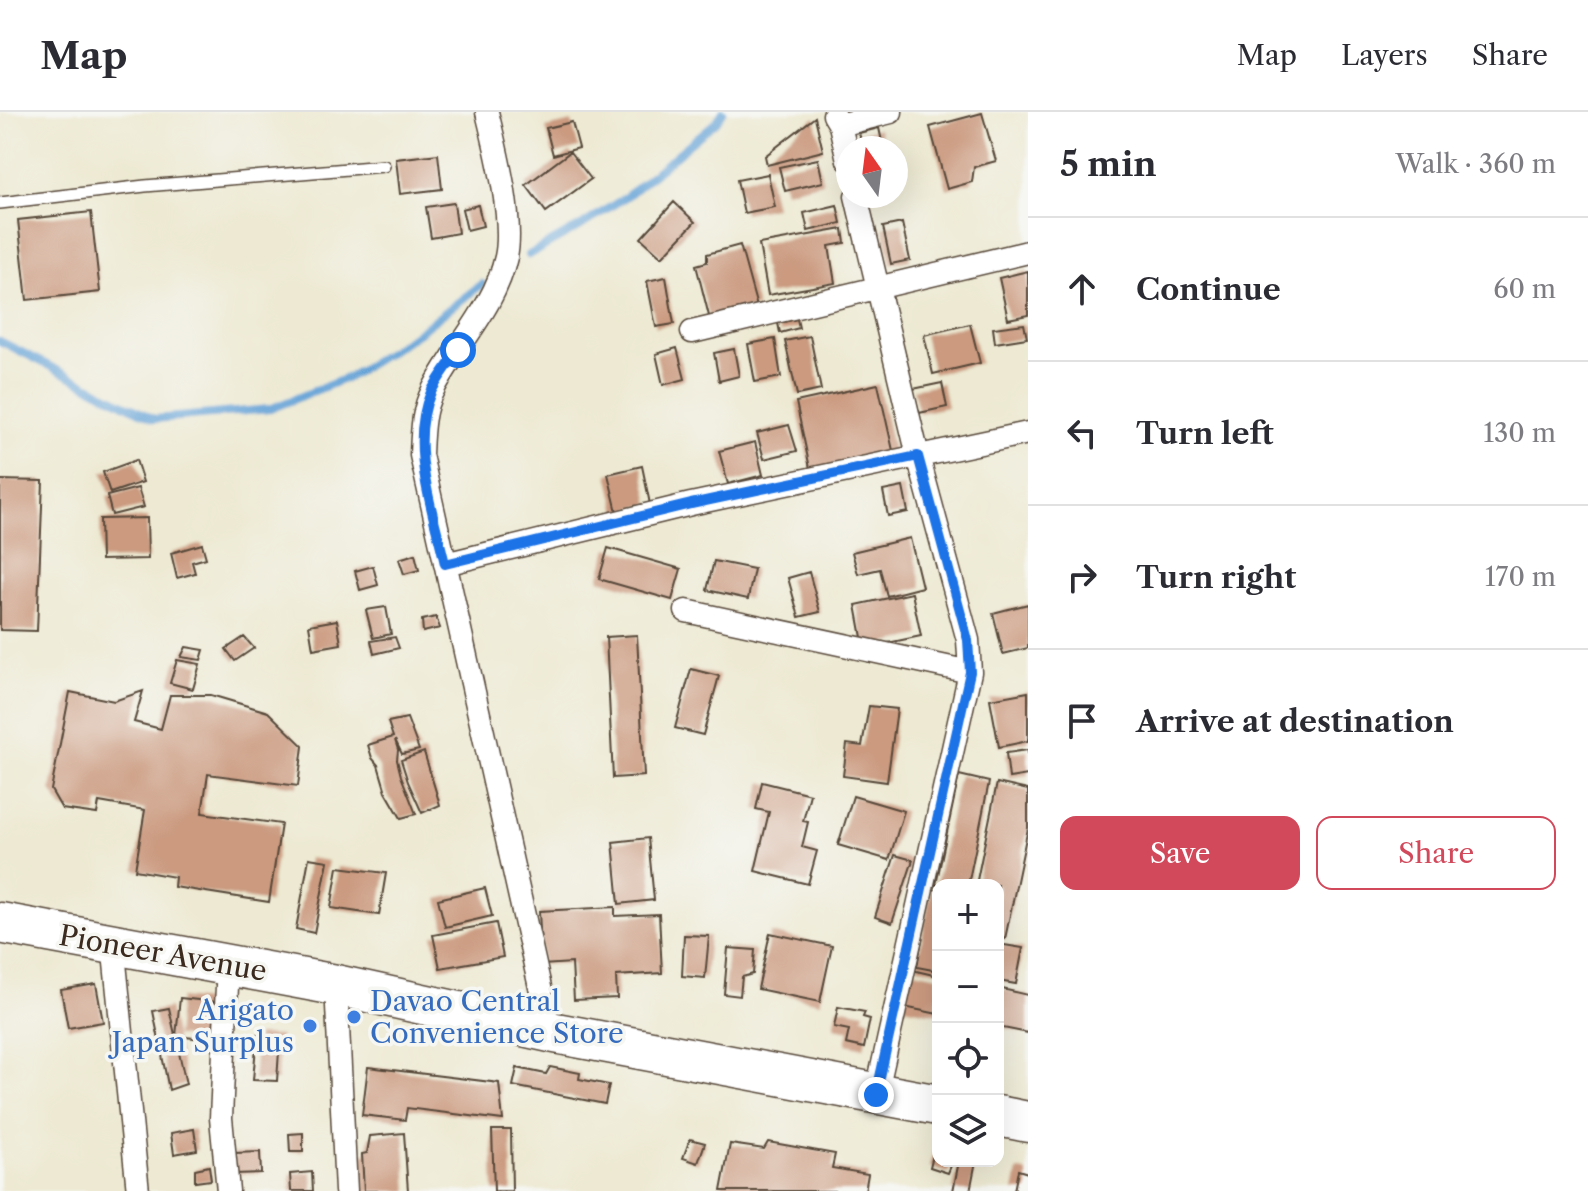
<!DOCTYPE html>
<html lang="en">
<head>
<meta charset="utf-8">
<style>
  :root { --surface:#fff; --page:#f7f7f7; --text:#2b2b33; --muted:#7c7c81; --line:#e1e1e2; --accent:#d1495b }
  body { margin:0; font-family:"Libre Caslon Text",serif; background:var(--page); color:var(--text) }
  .controls { position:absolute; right:24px; bottom:24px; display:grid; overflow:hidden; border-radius:16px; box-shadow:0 8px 32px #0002 }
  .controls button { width:72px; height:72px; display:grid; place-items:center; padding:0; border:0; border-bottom:2px solid var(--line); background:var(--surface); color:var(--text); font:40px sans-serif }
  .compass { position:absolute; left:836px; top:24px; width:72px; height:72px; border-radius:50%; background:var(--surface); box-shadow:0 8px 32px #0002; rotate:346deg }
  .stop { position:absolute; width:24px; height:24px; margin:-18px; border:6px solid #1a73e8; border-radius:50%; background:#fff }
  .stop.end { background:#1a73e8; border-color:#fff; box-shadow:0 2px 8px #0008 }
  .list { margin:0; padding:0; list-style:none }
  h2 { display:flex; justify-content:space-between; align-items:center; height:104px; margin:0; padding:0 32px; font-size:34px }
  h2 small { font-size:26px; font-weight:400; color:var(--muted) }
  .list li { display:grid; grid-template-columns:52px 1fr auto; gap:24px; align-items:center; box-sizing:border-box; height:144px; padding:0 32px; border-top:2px solid var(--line) }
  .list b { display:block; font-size:30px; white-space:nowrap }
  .list em { font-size:26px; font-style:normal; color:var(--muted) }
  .actions { display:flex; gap:16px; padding:24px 32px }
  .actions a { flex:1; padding:18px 0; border:2px solid var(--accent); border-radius:16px; text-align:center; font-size:28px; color:var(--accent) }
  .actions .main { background:var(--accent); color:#fff }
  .icon { flex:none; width:44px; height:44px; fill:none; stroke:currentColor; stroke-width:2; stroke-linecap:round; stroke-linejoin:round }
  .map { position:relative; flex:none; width:1028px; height:1079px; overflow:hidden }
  header { display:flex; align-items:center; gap:48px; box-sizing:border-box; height:112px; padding:0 40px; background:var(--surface); border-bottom:2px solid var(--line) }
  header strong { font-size:38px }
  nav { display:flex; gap:44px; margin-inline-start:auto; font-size:28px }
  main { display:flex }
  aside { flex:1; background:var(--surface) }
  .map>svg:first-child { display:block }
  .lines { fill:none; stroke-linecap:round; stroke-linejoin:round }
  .stream { stroke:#65a3d7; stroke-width:8 }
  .building { fill:#cb9a7f }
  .lane-casing { stroke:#564739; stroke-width:14 }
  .street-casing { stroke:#564739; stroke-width:25 }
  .highway-casing { stroke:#564739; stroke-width:43 }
  .lane { stroke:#fff; stroke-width:11 }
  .street { stroke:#fff; stroke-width:22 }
  .highway { stroke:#fff; stroke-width:40 }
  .route { stroke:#1a73e8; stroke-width:10 }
  .shop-dot { fill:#3f7fe0; stroke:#f6f6f2; stroke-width:3 }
  .labels { text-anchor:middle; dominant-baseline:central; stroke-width:7; stroke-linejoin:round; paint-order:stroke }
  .street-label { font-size:28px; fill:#3b2a1e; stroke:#f6f6f2 }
  .shop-label { font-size:28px; fill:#366cbe; stroke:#f6f6f2; text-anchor:start }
</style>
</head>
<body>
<header>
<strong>Map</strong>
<nav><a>Map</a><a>Layers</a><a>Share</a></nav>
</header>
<main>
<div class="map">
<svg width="1028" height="1079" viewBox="0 0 1028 1079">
  <rect width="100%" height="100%" fill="#f6f6f2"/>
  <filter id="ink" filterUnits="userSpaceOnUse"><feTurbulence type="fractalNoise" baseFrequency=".0125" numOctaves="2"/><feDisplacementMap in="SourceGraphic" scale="16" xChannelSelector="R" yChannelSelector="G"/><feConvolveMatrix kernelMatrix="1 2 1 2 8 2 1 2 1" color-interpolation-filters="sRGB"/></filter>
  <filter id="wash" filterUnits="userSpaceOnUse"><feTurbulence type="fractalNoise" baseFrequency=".006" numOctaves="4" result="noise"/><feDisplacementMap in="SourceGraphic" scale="32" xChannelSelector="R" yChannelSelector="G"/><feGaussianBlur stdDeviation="1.8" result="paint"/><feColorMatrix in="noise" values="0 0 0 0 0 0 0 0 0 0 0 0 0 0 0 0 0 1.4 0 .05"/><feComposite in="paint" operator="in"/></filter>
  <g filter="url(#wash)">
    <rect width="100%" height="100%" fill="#ede9d2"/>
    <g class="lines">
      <path class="stream" d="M529 143 581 114 627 84 716 10 723 0
        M0 229 154 307 270 297 349 265 415 223 482 172"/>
    </g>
    <g id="blocks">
      <path class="building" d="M982 1 996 49 974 55 972 70 947 77 930 15Z
        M815 5 823 39 767 53 765 44Z
        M572 10 579 36 553 43 546 16Z
        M879 16 883 34 863 36 859 21Z
        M570 40 591 67 546 100 526 73Z
        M438 42 442 77 400 82 396 47Z
        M818 47 823 70 785 79 779 55Z
        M768 62 775 95 744 101 737 68Z
        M674 90 695 110 662 145 641 126Z
        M454 91 458 121 431 126 426 95Z
        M478 93 483 114 467 118 462 97Z
        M837 93 841 111 808 119 804 101Z
        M91 100 100 180 27 188 18 108Z
        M902 111 910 148 891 152 883 115Z
        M843 117 845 131 829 134 835 171 768 183 759 132Z
        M740 133 757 195 710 208 696 153 707 150V142Z
        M1028 159V203L1008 207 999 166Z
        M666 165 674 212 656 215 647 169Z
        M797 207 799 216 780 221 778 211Z
        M970 212 980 251 933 262 924 223Z
        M1024 212 1027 226 995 231 993 216Z
        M810 224 821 278 797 283 785 229Z
        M775 227 781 265 755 270 748 232Z
        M677 236 685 267 663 273 656 242Z
        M734 237 739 264 719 269 714 241Z
        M942 271 947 295 919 301 913 277Z
        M878 272 894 343 811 361 796 290Z
        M789 313 797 339 764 347 757 321Z
        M755 330 763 363 728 372 719 339Z
        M136 348 143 370 110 381 103 360Z
        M642 354 650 392 617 400 608 362Z
        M0 368 43 369 37 519 0 518Z
        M903 375 908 400 888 404 883 379Z
        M138 376 144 395 112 403 107 384Z
        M147 406 148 447 101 448 100 407Z
        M910 426 922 475 887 484 880 457 858 462 852 440Z
        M202 432 206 446 192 450 195 461 177 466 171 441Z
        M608 436 681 457 672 488 599 467Z
        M415 442 419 458 404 462 399 447Z
        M714 449 754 457 748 487 707 478Z
        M373 454 378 473 360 478 355 459Z
        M809 460 820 500 799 505 788 466Z
        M912 481 921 524 864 536 856 493Z
        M1028 492V536L1003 542 993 501Z
        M386 495 391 522 373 526 366 498Z
        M436 505 440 516 423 520 422 508Z
        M337 508 341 532 313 537 309 513Z
        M637 523 644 664 613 666 606 525Z
        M244 525 254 536 235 549 226 537Z
        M395 525 399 536 374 542 371 529Z
        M186 535 204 538 201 548 181 545Z
        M177 548 200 552 193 577 170 571Z
        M691 557 719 564 703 623 675 616Z
        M143 579 134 610 161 617 170 583H211L268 600 303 634 298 674 208 662 202 701 281 712 269 790 174 775 175 765 135 758 145 698 99 690 97 702 62 697 51 678 70 580 114 589Z
        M1028 580V629L999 635 990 587Z
        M869 594 897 597 887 670 843 664 847 632 862 634Z
        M407 606 419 638 402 642 395 628 398 638 397 648 401 664 416 702 401 706 386 680 378 653 372 646 368 633 393 625 388 610Z
        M1028 638V663L1009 666 1006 641Z
        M424 640 440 693 422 701 408 670 401 648Z
        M959 663 989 670 968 773H936Z
        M762 670 810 682 803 709 808 710 802 735 817 739 808 772 755 759 769 700 756 697Z
        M997 671 1028 678V716L1005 827 998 825V773H976Z
        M853 684 904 699 889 748 838 733Z
        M648 726 654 788 619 792 613 730Z
        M895 743 913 748 892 811 875 805Z
        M309 746 328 749 314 821 296 817Z
        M338 755 386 761 379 803 331 796Z
        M485 776 492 804 445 815 438 787Z
        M931 777 938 778V859L917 855Z
        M615 795V804L659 802 662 861 616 864 617 886 574 888 572 851 542 853 539 799Z
        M496 811 503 845 440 856 433 823Z
        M770 821 832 834 820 890 758 877Z
        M684 823 709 824 705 866 682 864Z
        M998 832 1023 836 1016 872 998 869Z
        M728 836 755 838 753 862 742 865 740 884 724 882Z
        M912 858 938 864V902L904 895Z
        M96 872 103 910 68 916 61 878Z
        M998 876 1028 883V921L998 915Z
        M180 886 216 890 212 928 176 924Z
        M838 895 865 900 863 905 870 907 864 936 846 932 849 918 834 915Z
        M169 896 186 972 169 978 153 899Z
        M257 923 280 924 277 969 253 968Z
        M368 955 499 971 503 1008 407 996 405 1008 362 1003Z
        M550 955 580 961 579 967 609 973 605 992 513 974 517 956 546 962Z
        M194 1017 197 1038 174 1042 171 1021Z
        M492 1018H511L512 1079H494Z
        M303 1021V1040H290L289 1022Z
        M404 1021 408 1079H364L362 1042 367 1041 370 1024Z
        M690 1027 705 1031 698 1051 683 1046Z
        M768 1030 835 1042 832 1056 868 1062 865 1079H721L730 1032 764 1037Z
        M935 1035 938 1036V1049H953L948 1061 930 1055Z
        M260 1040 261 1061 235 1062 234 1041Z
        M959 1049H976L970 1079H953Z
        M209 1054 211 1068 195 1070V1057Z
        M1018 1058 1028 1061V1079H1014Z
        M312 1060 313 1079H291L290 1062Z"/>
    </g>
  </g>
  <g filter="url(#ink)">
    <use href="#blocks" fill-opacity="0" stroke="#564739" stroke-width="2"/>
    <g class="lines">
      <g class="lane-casing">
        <path id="lane" d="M0 91 145 74 384 54"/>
      </g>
      <g class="street-casing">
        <path id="street" d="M487 0C496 37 514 108 506 145 495 195 456 233 433 278 422 298 422 321 421 343L550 920
          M834 3 840 13 848 48
          M840 13 891 0
          M856 84 918 344 968 528 970 560 876 983
          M692 220 1028 140
          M445 452 691 392 1028 321
          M686 499 970 560
          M113 831 138 1079
          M228 852 221 1006 228 1079
          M336 873 346 1079"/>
      </g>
      <g class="highway-casing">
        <path id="highway" d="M0 811 336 873 550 920 938 993
          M998 1004 1028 1010"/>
      </g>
      <use href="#lane" class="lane"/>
      <use href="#street" class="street"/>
      <use href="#highway" class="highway"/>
    </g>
  </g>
  <g class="lines" filter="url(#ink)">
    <path class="route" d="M458 238C450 252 438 266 431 280 408 333 433 398 445 452L691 392 918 344 968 528 970 560 876 983"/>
  </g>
  <g class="shop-dot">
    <circle cx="354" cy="905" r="8"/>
    <circle cx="310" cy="914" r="8"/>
  </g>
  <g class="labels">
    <g class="street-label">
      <text transform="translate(163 841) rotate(10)">Pioneer Avenue</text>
    </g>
    <g class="shop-label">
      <text x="370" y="889">Davao Central<tspan x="370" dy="32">Convenience Store</tspan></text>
      <text x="294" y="898" text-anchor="end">Arigato<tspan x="294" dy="32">Japan Surplus</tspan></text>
    </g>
  </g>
</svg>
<div class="controls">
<button>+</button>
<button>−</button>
<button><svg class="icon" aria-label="locate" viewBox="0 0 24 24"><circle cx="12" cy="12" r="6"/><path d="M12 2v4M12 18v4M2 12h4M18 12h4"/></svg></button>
<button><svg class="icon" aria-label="layers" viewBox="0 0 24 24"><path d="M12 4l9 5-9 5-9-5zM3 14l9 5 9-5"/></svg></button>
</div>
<svg class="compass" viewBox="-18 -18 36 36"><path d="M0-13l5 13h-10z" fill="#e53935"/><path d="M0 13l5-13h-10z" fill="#7c7c81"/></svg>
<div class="stop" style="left:458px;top:238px"></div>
<div class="stop end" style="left:876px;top:983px"></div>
</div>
<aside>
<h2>5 min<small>Walk · 360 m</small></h2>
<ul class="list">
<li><svg class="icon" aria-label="ahead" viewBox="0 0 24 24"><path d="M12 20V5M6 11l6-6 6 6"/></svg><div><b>Continue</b></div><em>60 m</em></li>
<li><svg class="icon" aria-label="left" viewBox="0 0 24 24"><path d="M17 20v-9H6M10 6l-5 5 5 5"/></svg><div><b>Turn left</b></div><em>130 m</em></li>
<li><svg class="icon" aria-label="right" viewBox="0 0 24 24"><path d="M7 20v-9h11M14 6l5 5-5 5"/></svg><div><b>Turn right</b></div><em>170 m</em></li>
<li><svg class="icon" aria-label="arrive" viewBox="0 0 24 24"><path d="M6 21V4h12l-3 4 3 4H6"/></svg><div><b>Arrive at destination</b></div></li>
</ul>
<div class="actions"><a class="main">Save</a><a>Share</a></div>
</aside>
</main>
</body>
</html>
